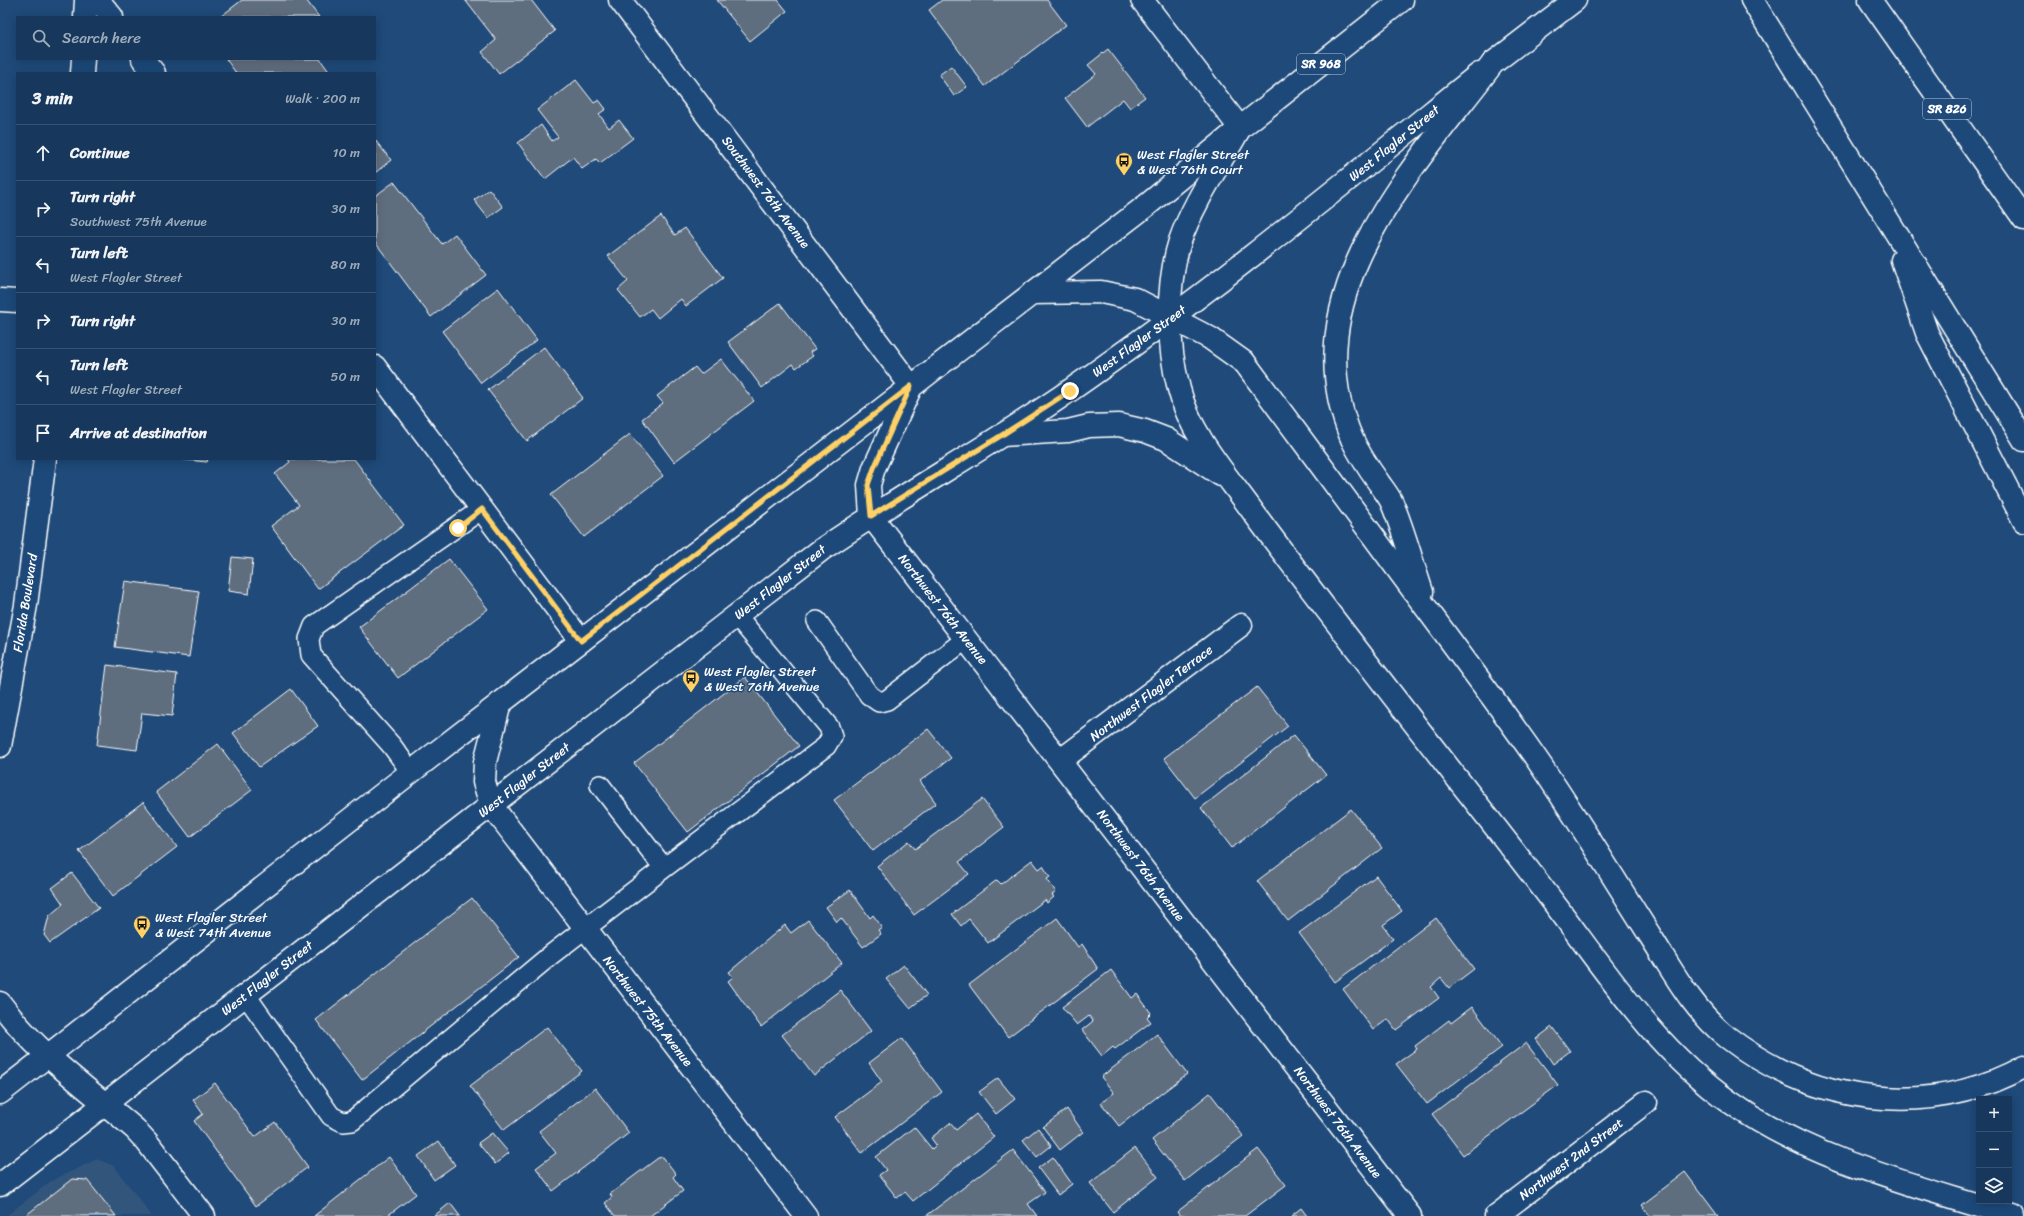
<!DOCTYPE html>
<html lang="en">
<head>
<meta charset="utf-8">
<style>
  :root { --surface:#17385c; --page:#203f62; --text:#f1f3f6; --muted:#9eacbb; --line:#365272 }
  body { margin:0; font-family:Sriracha,sans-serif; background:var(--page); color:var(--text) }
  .controls { position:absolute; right:12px; bottom:12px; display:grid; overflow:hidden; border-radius:0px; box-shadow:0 2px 10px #0003 }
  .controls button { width:36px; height:36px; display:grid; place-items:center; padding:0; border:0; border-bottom:1px solid var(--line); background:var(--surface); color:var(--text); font:20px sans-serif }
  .stop { position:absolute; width:12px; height:12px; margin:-9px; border:3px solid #ffd166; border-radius:50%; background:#fff }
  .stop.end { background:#ffd166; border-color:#fff; box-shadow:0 1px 4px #0008 }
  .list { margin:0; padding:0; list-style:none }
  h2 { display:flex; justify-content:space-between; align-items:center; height:52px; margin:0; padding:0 16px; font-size:17px }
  h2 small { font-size:13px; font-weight:400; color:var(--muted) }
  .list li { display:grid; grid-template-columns:26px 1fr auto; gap:12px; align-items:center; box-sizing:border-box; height:56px; padding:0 16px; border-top:1px solid var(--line) }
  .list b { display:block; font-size:15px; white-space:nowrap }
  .list p { margin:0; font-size:13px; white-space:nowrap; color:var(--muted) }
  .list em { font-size:13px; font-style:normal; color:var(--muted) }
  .icon { flex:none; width:22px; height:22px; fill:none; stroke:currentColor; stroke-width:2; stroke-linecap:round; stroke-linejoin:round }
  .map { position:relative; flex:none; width:2024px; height:1216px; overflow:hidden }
  .search { position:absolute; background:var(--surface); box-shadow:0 2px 10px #0003; left:16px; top:16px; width:360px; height:44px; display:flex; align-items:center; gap:10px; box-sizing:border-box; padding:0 14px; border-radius:0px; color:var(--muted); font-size:15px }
  .panel { position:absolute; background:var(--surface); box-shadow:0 2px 10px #0003; left:16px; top:72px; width:360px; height:388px; border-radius:0px }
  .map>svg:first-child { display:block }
  .built { fill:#32557c }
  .building { fill:#5f6e7f; stroke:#fff }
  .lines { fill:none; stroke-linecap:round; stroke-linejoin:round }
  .lane-casing { stroke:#fff; stroke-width:22 }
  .street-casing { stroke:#fff; stroke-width:25 }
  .secondary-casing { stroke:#fff; stroke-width:25 }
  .primary-casing { stroke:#fff; stroke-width:25 }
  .highway-casing { stroke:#fff; stroke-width:25 }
  .lane { stroke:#1f4a7a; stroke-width:19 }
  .street { stroke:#1f4a7a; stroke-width:22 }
  .secondary { stroke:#1f4a7a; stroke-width:22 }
  .primary { stroke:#1f4a7a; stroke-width:22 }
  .highway { stroke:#1f4a7a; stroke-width:22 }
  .route { stroke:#ffd166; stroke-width:5 }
  .labels { text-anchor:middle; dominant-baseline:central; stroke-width:3; stroke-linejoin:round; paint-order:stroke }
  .shield { fill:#1f4a7a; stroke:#bcc9d7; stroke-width:1 }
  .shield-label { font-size:12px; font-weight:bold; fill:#fff }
  .street-label { font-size:13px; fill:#fff; stroke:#1f4a7a }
  .poi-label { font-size:13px; fill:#fff; stroke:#1f4a7a; text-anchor:start }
</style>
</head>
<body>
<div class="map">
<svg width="2024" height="1216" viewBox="0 0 2024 1216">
  <rect width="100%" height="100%" fill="#1f4a7a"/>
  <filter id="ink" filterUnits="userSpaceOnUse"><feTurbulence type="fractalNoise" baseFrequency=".025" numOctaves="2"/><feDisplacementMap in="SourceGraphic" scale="8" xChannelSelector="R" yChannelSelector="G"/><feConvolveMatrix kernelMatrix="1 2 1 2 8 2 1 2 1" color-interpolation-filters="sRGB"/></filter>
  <g filter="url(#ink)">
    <path class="built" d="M97 1159 114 1166 152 1216H6L51 1181Z"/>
    <path class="building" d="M242 0H306L319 17H220Z
      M465 0H531L555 31 499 74 482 52 496 40Z
      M717 0H778L787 11 750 41Z
      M942 0H1047L1066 25 985 86 929 10Z
      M1108 49 1145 97 1130 108 1123 99 1087 127 1065 98 1096 74 1088 65Z
      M226 59H320L330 73H236Z
      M951 66 967 87 954 96 939 75Z
      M576 80 594 103 599 100 606 109 599 114 609 128 619 120 633 138 600 163 596 159 582 169 573 157 545 179 518 143 541 125 552 141 558 137 537 110Z
      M375 140 391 160 375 173Z
      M394 182 442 244 455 234 486 275 431 317 375 242V196Z
      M489 189 503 207 488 218 474 200Z
      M661 216 675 235 685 228 723 278 686 306 681 299 658 318 651 309 640 317 618 290 628 281 608 256Z
      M498 288 537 340 481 383 442 331Z
      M780 303 815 349 810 352 813 356 796 368 793 364 762 388 728 342Z
      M544 347 583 398 527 441 488 390Z
      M721 359 754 401 674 462 642 419 663 403 657 396 695 367 701 374Z
      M630 434 663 476 584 537 551 495Z
      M176 459H208L207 462Z
      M288 459H354L404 525 318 589 271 526 299 505 275 474 290 462Z
      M232 557 253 559 249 594 228 591Z
      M449 559 488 609 398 678 359 627Z
      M125 581 199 591 189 657 115 647Z
      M107 665 177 674 172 716 142 713 137 750 97 745Z
      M745 677 799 746 688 832 634 763Z
      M1257 687 1288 726 1195 798 1164 758Z
      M291 689 318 726 259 767 233 733Z
      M928 729 951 758 920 781 936 803 873 851 834 800Z
      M1294 735 1326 775 1232 848 1201 808Z
      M218 744 252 790 190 837 156 792Z
      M982 799 1004 827 959 862 969 874 914 915 877 866 909 841 915 849Z
      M143 802 177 847 113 896 79 851Z
      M1351 809 1382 848 1288 921 1257 881Z
      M1032 860 1039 869 1043 866 1050 877 1047 879 1056 892 1052 895 1054 897 1047 903 1045 900 988 943 969 919 961 926 952 914 997 880 1001 884Z
      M72 873 99 908 50 943 44 935 49 916 63 904 52 888Z
      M1376 876 1402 911 1383 925 1393 939 1335 982 1299 933Z
      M850 890 870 918 873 915 882 927 878 930 881 934 863 947 841 918 837 922 826 907Z
      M472 898 519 957 362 1080 316 1020Z
      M1057 918 1078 947 1082 944 1098 969 1008 1037 969 985Z
      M1436 918 1474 969 1449 988 1441 978 1431 987 1439 998 1396 1030 1388 1019 1373 1030 1343 989Z
      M808 920 842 963 761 1027 728 981 733 977 729 972 785 925 791 933Z
      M904 965 927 995 910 1008 886 979Z
      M1111 970 1132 998 1137 994 1151 1013 1147 1017 1151 1022 1115 1049 1113 1047 1102 1056 1082 1030 1093 1021 1089 1016 1077 1025 1062 1007Z
      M840 990 871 1031 814 1076 782 1035Z
      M1472 1007 1502 1047 1427 1104 1396 1064 1417 1049 1415 1046 1449 1020 1451 1023Z
      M547 1027 582 1071 504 1130 470 1086Z
      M1552 1027 1570 1051 1553 1064 1536 1039Z
      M1157 1034 1187 1074 1119 1126 1101 1103 1114 1093 1101 1077Z
      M902 1038 942 1092 862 1153 835 1117 882 1082 869 1063Z
      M1526 1043 1558 1085 1463 1155 1432 1114Z
      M998 1078 1015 1099 996 1114 979 1092Z
      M215 1083 255 1137 275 1122 308 1167 256 1206 194 1121 203 1114 193 1100Z
      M595 1088 629 1133 553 1191 536 1168 556 1153 539 1131Z
      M1210 1093 1243 1136 1185 1181 1152 1140Z
      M1067 1109 1083 1132 1060 1150 1043 1127Z
      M976 1114 994 1137 913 1201 905 1192 897 1198 879 1175 886 1170 876 1157 914 1127 932 1149 936 1145 931 1138 950 1123 956 1130Z
      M1038 1128 1051 1146 1037 1157 1023 1140Z
      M492 1133 509 1153 495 1164 478 1143Z
      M439 1141 455 1165 434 1180 418 1156Z
      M1135 1148 1158 1177 1113 1212 1090 1183Z
      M1258 1149 1286 1185 1245 1216H1180L1177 1212Z
      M1013 1150 1045 1192 1028 1204 1037 1216H926Z
      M389 1157 416 1194 387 1216H314Z
      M663 1157 676 1174 673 1177 683 1191 650 1216H615L605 1203 612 1197 610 1194 658 1158Z
      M1053 1157 1072 1184 1058 1195 1038 1168Z
      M1685 1172 1718 1216H1650L1642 1205Z
      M72 1179 87 1180 116 1216H25Z
      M450 1203 460 1216H434Z
      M1301 1208 1307 1216H1291Z"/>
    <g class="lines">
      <g class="lane-casing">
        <path id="lane" d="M817 621 869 695 879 702 887 700 966 639
          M411 772 392 746 311 655 309 639 314 626 482 509
          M664 868 826 746 832 736 829 727 737 616
          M245 994 331 1116 343 1122 352 1121 552 954 664 868 600 785"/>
      </g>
      <g class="street-casing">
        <path id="street" d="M98 0 112 17
          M620 0 911 386
          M1142 0 1240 128
          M85 17 86 0
          M143 59 154 73
          M82 73 83 59
          M0 300 17 301
          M375 367 581 641
          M871 516 1410 1216
          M0 746 26 605 45 459
          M1061 760 1241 625
          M491 805 806 1216
          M0 1003C36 1053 89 1089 135 1129L147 1142 204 1216
          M1496 1216 1646 1102"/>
      </g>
      <g class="secondary-casing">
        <path id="secondary" d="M871 516 869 485 874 468 911 387
          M491 805 484 782 485 762 500 703
          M0 1093 411 772 1147 205 1238 130
          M0 1185 821 550C903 494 990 446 1072 389 1213 291 1345 182 1479 74"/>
      </g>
      <g class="primary-casing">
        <path id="primary" d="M1493 63 1575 0
          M1240 128 1402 0"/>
      </g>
      <g class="highway-casing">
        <path id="highway" d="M1752 0 2024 440
          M1870 0 2024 219
          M1240 128C1221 162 1192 205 1180 241 1166 285 1167 344 1179 389 1191 437 1228 476 1256 516 1321 604 1389 691 1456 777 1493 824 1530 871 1566 919 1615 985 1662 1054 1730 1102 1814 1162 1917 1185 2013 1216
          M1902 260 1927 333 2024 521
          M1032 293 1101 292 1135 299 1210 338 1245 363C1316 459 1387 554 1458 651 1486 689 1515 727 1542 767 1580 823 1615 880 1651 937 1673 972 1694 1011 1727 1037 1814 1104 1926 1120 2024 1067
          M1002 435 1068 431 1089 426 1119 425 1145 431 1166 439 1221 475
          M1422 592C1412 563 1404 531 1392 503 1389 496 1383 489 1379 483 1369 469 1359 454 1352 439 1290 295 1413 169 1493 63"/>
      </g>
      <use href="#lane" class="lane"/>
      <use href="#street" class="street"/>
      <use href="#secondary" class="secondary"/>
      <use href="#primary" class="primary"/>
      <use href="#highway" class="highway"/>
    </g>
  </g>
  <g class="lines" filter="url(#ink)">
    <path class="route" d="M458 528 482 509 581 641 911 386 874 468 868 485 871 516 1002 435 1070 391"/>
  </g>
  <defs>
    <g id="bus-pin" transform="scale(0.9)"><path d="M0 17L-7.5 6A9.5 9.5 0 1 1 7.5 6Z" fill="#ffd166" stroke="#1f4a7a"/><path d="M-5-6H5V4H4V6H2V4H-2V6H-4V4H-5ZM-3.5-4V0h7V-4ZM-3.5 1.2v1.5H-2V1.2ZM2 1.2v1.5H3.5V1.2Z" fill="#111"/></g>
  </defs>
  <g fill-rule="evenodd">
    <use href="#bus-pin" x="1124" y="161"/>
    <use href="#bus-pin" x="691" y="678"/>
    <use href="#bus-pin" x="142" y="924"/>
  </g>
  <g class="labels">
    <g class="shield">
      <rect x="1297" y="54" width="48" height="20" rx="3"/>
      <rect x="1923" y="99" width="48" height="20" rx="3"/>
    </g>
    <g class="shield-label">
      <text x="1321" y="64">SR 968</text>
      <text x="1947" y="109">SR 826</text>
    </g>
    <g class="street-label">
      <text transform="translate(1394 143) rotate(-39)">West Flagler Street</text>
      <text transform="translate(766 192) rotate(53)">Southwest 76th Avenue</text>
      <text transform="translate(1139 341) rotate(-36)">West Flagler Street</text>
      <text transform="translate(780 582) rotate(-38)">West Flagler Street</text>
      <text transform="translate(25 603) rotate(-81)">Florida Boulevard</text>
      <text transform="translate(943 609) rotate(52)">Northwest 76th Avenue</text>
      <text transform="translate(1151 693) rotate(-37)">Northwest Flagler Terrace</text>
      <text transform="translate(524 780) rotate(-38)">West Flagler Street</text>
      <text transform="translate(1141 865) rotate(53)">Northwest 76th Avenue</text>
      <text transform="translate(267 978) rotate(-38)">West Flagler Street</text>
      <text transform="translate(648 1011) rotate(52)">Northwest 75th Avenue</text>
      <text transform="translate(1338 1122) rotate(53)">Northwest 76th Avenue</text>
      <text transform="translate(1571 1159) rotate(-37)">Northwest 2nd Street</text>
    </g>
    <g class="poi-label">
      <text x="1137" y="154">West Flagler Street<tspan x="1137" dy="15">&amp; West 76th Court</tspan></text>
      <text x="704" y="671">West Flagler Street<tspan x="704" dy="15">&amp; West 76th Avenue</tspan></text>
      <text x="155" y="917">West Flagler Street<tspan x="155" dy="15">&amp; West 74th Avenue</tspan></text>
    </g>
  </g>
</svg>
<div class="controls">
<button>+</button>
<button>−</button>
<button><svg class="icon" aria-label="layers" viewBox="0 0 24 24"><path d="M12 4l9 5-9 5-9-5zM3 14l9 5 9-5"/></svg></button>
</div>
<div class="stop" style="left:458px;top:528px"></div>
<div class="stop end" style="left:1070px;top:391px"></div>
<div class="search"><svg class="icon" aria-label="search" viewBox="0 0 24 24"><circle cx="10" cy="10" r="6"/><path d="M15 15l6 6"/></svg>Search here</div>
<section class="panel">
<h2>3 min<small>Walk · 200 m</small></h2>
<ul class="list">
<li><svg class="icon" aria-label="ahead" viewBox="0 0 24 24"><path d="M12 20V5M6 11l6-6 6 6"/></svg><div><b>Continue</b></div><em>10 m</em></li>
<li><svg class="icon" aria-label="right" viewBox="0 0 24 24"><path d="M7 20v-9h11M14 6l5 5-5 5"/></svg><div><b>Turn right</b><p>Southwest 75th Avenue</p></div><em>30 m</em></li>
<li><svg class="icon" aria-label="left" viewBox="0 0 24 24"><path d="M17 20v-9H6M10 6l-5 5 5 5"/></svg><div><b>Turn left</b><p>West Flagler Street</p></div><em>80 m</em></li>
<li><svg class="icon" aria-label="right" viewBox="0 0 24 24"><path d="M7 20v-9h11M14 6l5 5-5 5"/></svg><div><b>Turn right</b></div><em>30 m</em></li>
<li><svg class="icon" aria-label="left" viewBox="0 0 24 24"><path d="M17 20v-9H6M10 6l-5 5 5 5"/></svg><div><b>Turn left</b><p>West Flagler Street</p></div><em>50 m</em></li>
<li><svg class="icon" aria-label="arrive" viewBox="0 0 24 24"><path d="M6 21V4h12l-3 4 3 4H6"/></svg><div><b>Arrive at destination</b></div></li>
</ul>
</section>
</div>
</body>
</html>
